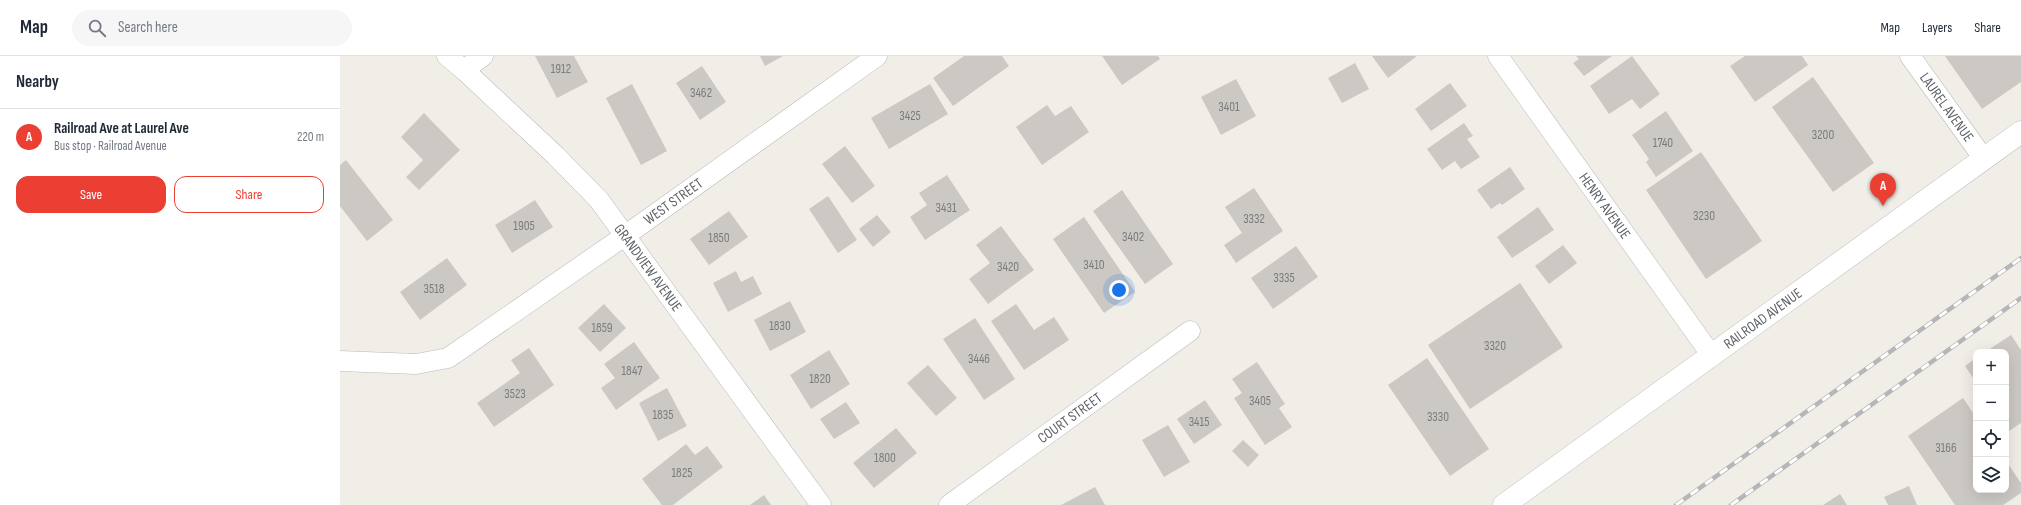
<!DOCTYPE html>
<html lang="en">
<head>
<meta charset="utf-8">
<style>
  :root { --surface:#fff; --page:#f6f6f7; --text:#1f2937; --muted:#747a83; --line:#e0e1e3; --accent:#eb3f33 }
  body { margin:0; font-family:"Sofia Sans Condensed",sans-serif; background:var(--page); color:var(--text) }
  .controls { position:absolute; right:12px; bottom:12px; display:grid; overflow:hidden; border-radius:8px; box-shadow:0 4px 16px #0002 }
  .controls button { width:36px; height:36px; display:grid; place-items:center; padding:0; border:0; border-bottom:1px solid var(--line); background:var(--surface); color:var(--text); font:20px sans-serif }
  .you { position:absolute; left:779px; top:234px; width:14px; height:14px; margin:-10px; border:3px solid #fff; border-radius:50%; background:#1a73e8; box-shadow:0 0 0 6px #1a73e833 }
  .badge { display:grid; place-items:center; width:26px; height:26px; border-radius:50%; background:var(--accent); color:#fff; font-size:13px; font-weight:700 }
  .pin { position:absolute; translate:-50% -33px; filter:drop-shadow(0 1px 2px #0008) }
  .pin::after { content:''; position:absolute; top:21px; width:14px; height:12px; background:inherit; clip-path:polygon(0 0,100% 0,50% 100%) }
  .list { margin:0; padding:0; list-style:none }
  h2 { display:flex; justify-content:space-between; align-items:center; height:52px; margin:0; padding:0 16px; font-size:17px }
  h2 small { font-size:13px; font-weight:400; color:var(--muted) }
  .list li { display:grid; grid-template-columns:26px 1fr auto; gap:12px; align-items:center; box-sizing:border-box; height:56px; padding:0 16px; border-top:1px solid var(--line) }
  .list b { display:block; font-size:15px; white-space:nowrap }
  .list p { margin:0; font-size:13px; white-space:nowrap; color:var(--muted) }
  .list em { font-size:13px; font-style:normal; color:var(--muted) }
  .actions { display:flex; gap:8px; padding:12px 16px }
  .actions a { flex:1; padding:9px 0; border:1px solid var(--accent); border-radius:12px; text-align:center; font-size:14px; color:var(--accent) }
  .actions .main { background:var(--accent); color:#fff }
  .icon { flex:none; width:22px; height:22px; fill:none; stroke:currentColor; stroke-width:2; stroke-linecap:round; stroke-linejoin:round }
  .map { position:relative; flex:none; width:1681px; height:449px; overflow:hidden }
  header { display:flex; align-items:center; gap:24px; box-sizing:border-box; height:56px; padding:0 20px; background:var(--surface); border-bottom:1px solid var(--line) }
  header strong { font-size:19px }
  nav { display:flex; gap:22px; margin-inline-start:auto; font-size:14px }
  .search { width:280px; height:36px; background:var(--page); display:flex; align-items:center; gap:10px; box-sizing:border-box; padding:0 14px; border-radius:22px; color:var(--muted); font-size:15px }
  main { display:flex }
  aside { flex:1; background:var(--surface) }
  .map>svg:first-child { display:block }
  .building { fill:#ccc9c4 }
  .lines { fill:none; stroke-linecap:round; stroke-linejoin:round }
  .street-casing { stroke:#b7babe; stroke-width:21 }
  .secondary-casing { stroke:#b8bcc1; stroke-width:23 }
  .street { stroke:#fff; stroke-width:20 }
  .secondary { stroke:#fff; stroke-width:22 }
  .rail-casing { stroke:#b5b6b7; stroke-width:4.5 }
  .rail { stroke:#fff; stroke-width:3; stroke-dasharray:9; stroke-linecap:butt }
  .labels { text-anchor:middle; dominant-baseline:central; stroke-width:3; stroke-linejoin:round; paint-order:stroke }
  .number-label { font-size:13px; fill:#7a7c7e }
  .street-label { font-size:15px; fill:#5e6367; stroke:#fff }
</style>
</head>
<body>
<header>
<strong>Map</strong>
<div class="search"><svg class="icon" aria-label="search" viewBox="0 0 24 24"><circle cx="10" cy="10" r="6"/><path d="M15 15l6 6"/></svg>Search here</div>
<nav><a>Map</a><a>Layers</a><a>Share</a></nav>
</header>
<main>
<aside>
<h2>Nearby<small></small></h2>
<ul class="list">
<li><span class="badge">A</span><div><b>Railroad Ave at Laurel Ave</b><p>Bus stop · Railroad Avenue</p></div><em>220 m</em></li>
</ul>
<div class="actions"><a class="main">Save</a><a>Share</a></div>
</aside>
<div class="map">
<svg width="1681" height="449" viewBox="0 0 1681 449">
  <rect width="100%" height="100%" fill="#f1eee7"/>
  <path class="building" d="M195 0H234L248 26 217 42Z
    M420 0H443L425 10Z
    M624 0H662L669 10 613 50 593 22Z
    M762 0H818L820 3 782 29Z
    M1032 0H1077L1048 22Z
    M1236 0H1272L1244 20 1233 7 1239 3Z
    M1292 0 1320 38 1300 53 1292 43 1269 58 1250 30Z
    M1405 0H1462L1468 9 1415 46 1390 10Z
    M1605 0H1681V26L1642 53Z
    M1015 7 1029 33 1002 47 988 22Z
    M362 10 386 46 360 64 336 27Z
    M1473 21 1534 107 1493 136 1432 51Z
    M896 23 916 60 881 79 861 41Z
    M1110 27 1127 50 1091 75 1075 53Z
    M292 28 327 95 301 109 266 42Z
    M590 28 608 58 549 93 531 62Z
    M707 49 715 60 731 50 749 76 702 109 676 71Z
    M1326 55 1353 95 1316 121 1306 106 1309 103 1292 79Z
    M84 57 120 94 79 134 66 121 83 104 61 81Z
    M1124 67 1133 80 1127 83 1140 101 1121 113 1115 105 1102 114 1087 93Z
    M505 90 535 130 512 147 482 108Z
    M1361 96 1422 185 1366 223 1306 134Z
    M6 104 53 164 27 185 0 150V109Z
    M1170 111 1185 133 1162 149 1160 147 1151 153 1137 134Z
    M607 119 630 154 585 184 570 161 587 149 579 137Z
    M914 132 943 175 896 207 884 189 902 177 885 151Z
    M782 134 833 208 805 228 753 155Z
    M488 140 517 184 498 197 469 153Z
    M195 144 213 171 172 197 155 169Z
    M1198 151 1214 174 1172 202 1157 181Z
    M389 155 408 181 369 209 350 183Z
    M537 159 551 176 533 191 519 173Z
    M744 161 795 236 764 257 713 183Z
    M661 170 694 214 648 248 629 223 650 207 636 189Z
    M1223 189 1237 207 1209 228 1195 210Z
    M956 190 978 221 933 253 911 222Z
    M107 202 127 229 80 264 60 236Z
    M396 215 401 226 413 220 422 238 388 256 373 227Z
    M1180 227 1223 291 1130 353 1088 289Z
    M450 245 466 276 430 295 414 264Z
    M264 248 286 272 260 296 238 272Z
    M676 248 694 274 714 261 729 284 684 314 651 265Z
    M635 262 675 323 644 344 603 283Z
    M1671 279 1681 294V367L1669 375 1666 370V296H1645Z
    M294 286 320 322 276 354 261 332 275 322 264 308Z
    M189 292 214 329 154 371 137 347 180 317 171 304Z
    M489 294 510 328 471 353 450 319Z
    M1087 302 1149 393 1110 420 1048 329Z
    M1636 302V326L1625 310Z
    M917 306 945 348 939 352 952 371 925 389 894 342 902 337 892 323Z
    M588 309 617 342 596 360 567 327Z
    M327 332 347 370 318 385 299 347Z
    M1623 342 1636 361V434H1666V405L1681 427V437L1663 449H1615L1568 380Z
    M865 344 882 369 854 388 837 363Z
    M506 346 520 367 494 383 480 363Z
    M828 369 850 406 824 421 802 384Z
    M556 372 577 397 534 432 513 407Z
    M903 384 919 399 908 411 892 395Z
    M346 388 355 399 367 390 383 411 333 449H322L302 423Z
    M1569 430 1577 449H1548L1544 441Z
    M755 431 765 449H721Z
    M1500 438 1507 449H1483Z
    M424 439 431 449H410Z"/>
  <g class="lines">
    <g class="street-casing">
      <g id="street">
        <path id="s1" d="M107 0 124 14 215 99 259 144 481 449"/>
        <path id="s2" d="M1158 0 1372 300"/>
        <path id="s3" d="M1570 0 1644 103"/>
        <path d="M124 14 143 0"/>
        <path id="s4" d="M0 305 76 308 108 302 286 179 537 0"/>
        <path id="s5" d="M609 449 850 275"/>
      </g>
    </g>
    <g class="secondary-casing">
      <g id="secondary">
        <path id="s6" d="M1164 449 1681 76"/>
      </g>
    </g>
    <use href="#street" class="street"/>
    <use href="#secondary" class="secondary"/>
    <g class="rail-casing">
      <path id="rail" d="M1336 449 1681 202
        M1391 449 1681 242"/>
    </g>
    <use href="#rail" class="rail"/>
  </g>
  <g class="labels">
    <g class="number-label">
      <text x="221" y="13">1912</text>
      <text x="361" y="37">3462</text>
      <text x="889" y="51">3401</text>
      <text x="570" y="60">3425</text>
      <text x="1483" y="79">3200</text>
      <text x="1323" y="87">1740</text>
      <text x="606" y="152">3431</text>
      <text x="1364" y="160">3230</text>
      <text x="914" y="163">3332</text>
      <text x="184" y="170">1905</text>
      <text x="793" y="181">3402</text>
      <text x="379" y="182">1850</text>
      <text x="754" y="209">3410</text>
      <text x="668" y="211">3420</text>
      <text x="944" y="222">3335</text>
      <text x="94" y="233">3518</text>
      <text x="440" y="270">1830</text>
      <text x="262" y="272">1859</text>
      <text x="1155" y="290">3320</text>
      <text x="639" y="303">3446</text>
      <text x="292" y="315">1847</text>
      <text x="480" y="323">1820</text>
      <text x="175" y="338">3523</text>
      <text x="920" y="345">3405</text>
      <text x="323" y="359">1835</text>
      <text x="1098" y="361">3330</text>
      <text x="859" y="366">3415</text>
      <text x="1606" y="392">3166</text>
      <text x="545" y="402">1800</text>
      <text x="342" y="417">1825</text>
    </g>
    <g class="street-label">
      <text stroke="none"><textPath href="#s3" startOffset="63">LAUREL AVENUE</textPath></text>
      <text stroke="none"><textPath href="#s4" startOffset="383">WEST STREET</textPath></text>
      <text stroke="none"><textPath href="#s2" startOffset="184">HENRY AVENUE</textPath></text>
      <text stroke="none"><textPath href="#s1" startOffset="293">GRANDVIEW AVENUE</textPath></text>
      <text stroke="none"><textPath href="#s6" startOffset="319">RAILROAD AVENUE</textPath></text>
      <text stroke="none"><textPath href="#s5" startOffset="149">COURT STREET</textPath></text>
    </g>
  </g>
</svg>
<div class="controls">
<button>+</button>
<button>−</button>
<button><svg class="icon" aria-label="locate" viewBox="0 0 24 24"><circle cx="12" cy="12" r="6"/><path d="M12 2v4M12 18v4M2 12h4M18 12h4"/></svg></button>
<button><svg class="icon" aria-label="layers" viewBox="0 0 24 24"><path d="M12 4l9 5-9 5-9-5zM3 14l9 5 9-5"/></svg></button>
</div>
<div class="you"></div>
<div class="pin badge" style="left:1543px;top:150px">A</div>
</div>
</main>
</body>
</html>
